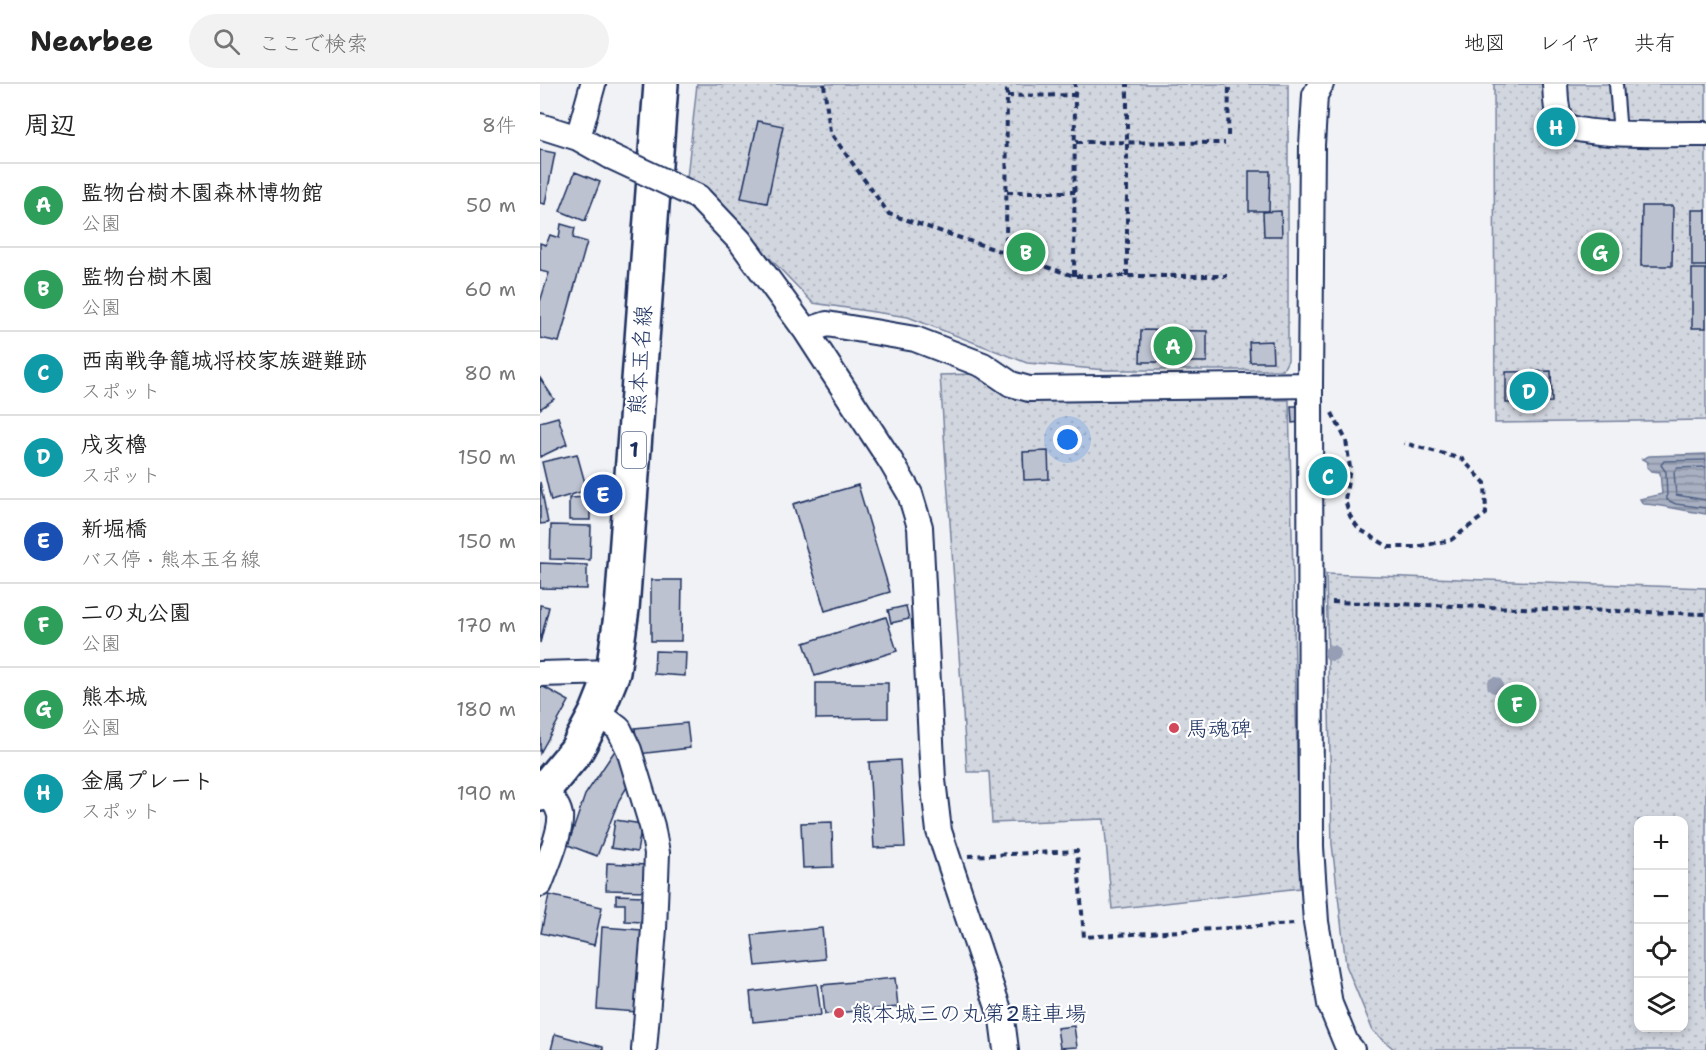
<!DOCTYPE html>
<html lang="ja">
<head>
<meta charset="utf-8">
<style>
  :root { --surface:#fff; --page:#f2f2f2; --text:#222; --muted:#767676; --line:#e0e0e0; --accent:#ea580c }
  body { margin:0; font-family:"Shantell Sans","Klee One",sans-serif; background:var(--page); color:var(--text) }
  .controls { position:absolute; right:18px; bottom:18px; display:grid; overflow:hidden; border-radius:12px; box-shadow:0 3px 9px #0003 }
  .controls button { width:54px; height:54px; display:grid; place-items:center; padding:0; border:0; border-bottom:2px solid var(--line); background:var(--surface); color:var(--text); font:30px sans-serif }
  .you { position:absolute; left:528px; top:356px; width:21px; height:21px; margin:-15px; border:4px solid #fff; border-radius:50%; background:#1a73e8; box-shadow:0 0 0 9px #1a73e833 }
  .badge { display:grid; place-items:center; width:39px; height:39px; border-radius:50%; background:var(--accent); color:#fff; font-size:20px; font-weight:700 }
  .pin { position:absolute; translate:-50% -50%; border:3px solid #fff; box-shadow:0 2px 6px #0006 }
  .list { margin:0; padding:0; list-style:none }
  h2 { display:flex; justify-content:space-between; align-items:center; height:78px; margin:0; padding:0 24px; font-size:26px }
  h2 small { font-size:20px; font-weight:400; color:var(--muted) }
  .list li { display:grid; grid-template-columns:39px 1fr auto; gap:18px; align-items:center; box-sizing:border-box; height:84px; padding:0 24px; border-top:2px solid var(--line) }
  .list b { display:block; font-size:22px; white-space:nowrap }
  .list p { margin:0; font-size:20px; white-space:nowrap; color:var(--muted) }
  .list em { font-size:20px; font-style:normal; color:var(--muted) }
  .icon { flex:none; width:33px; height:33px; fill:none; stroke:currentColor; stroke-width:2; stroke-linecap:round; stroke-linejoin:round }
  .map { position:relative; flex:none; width:1166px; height:966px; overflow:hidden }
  header { display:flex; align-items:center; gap:36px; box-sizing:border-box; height:84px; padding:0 30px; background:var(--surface); border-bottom:2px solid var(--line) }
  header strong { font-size:28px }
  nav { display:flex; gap:33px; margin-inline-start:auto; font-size:21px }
  .search { width:420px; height:54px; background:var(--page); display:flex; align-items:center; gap:15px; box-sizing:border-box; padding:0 21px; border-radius:33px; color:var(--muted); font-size:22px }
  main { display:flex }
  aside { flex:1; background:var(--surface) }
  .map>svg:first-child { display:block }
  .green { fill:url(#green-dots); stroke:#76829e; stroke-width:1.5; fill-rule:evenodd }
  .water { fill:url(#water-rules); stroke:#707c9a; stroke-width:1.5 }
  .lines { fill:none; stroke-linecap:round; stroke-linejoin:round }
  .shore { stroke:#536386; stroke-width:1.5 }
  .building { fill:#bcc2d0; stroke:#1b2f5e; stroke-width:1.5 }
  .service-casing { stroke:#1b2f5e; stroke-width:16 }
  .minor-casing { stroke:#1b2f5e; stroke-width:28 }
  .primary-casing { stroke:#1b2f5e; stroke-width:38 }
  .path { stroke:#1b2f5e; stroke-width:4; stroke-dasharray:6 4.5; stroke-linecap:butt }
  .service { stroke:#fff; stroke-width:12 }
  .minor { stroke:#fff; stroke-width:24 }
  .primary { stroke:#fff; stroke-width:33 }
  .minor-bridge-casing { stroke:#1b2f5e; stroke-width:28; stroke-linecap:butt }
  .minor-bridge { stroke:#fff; stroke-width:24 }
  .tree { fill:#959eb4 }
  .poi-dot { fill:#d1495b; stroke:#fff; stroke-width:2 }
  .labels { text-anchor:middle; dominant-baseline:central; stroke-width:4.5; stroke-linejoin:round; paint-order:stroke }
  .shield { fill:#fff; stroke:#5f6d8e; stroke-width:1.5 }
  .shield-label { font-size:21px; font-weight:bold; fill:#1b2f5e }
  .street-label { font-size:22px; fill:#1b2f5e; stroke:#fff }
  .poi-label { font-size:22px; fill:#1b2f5e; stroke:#fff; text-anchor:start }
</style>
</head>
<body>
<header>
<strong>Nearbee</strong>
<div class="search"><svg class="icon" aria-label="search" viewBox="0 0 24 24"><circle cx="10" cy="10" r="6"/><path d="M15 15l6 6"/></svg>ここで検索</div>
<nav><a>地図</a><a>レイヤ</a><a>共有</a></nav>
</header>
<main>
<aside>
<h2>周辺<small>8件</small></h2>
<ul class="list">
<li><span class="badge" style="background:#2e9e5b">A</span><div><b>監物台樹木園森林博物館</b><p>公園</p></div><em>50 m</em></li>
<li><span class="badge" style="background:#2e9e5b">B</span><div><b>監物台樹木園</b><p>公園</p></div><em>60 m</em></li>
<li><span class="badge" style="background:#0f9aa8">C</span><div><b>西南戦争籠城将校家族避難跡</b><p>スポット</p></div><em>80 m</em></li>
<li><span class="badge" style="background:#0f9aa8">D</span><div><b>戌亥櫓</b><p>スポット</p></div><em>150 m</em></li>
<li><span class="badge" style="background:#1a4fb4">E</span><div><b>新堀橋</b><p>バス停 · 熊本玉名線</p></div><em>150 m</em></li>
<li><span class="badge" style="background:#2e9e5b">F</span><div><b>二の丸公園</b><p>公園</p></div><em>170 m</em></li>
<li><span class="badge" style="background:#2e9e5b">G</span><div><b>熊本城</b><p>公園</p></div><em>180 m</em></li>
<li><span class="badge" style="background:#0f9aa8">H</span><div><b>金属プレート</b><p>スポット</p></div><em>190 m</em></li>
</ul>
</aside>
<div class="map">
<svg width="1166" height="966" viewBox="0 0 1166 966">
  <defs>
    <pattern id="green-dots" width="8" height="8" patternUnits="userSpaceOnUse" patternTransform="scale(1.5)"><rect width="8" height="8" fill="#d2d6df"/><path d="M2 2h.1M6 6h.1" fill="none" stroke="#b4b8c2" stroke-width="1.8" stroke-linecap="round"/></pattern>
    <pattern id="water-rules" width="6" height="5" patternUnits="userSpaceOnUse" patternTransform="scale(1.5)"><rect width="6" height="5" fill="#a8b0c2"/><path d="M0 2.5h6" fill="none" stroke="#8890a1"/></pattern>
  </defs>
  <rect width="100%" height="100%" fill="#f1f2f5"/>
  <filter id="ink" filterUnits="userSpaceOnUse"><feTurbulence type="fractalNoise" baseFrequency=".0167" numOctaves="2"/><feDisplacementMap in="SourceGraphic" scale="12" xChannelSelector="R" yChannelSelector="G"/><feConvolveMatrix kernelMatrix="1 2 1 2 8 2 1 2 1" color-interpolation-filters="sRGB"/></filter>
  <g filter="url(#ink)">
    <path class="green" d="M157 0H748V276L743 286H566L487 279 368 233 273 219 175 117 147 94Z
      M954 0H1166V336L955 339Z
      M434 290 472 313 512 316H749L760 804 572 825 564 735 452 739 449 688H427L400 291Z
      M786 490 1166 504V966H855L833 947 806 881 792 760ZM1098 736H1144V944H1098Z"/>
    <path class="water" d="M1166 370V430C1145 427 1124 421 1103 420L1100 415 1122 410 1120 388 1111 387 1107 383 1108 378 1102 375 1109 372Z"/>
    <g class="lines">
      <path class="shore" d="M1166 376 1124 377 1121 381 1126 388 1127 416 1136 420 1166 424
        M1166 383 1137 384 1134 388 1136 411 1166 416"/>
    </g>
    <path class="building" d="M218 37 243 42 227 119 201 114Z
      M0 66 15 69 5 120 0 119Z
      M709 87H730L729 127H709Z
      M35 88 60 98 45 137 20 127Z
      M1102 122H1133L1132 182H1101Z
      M1152 126H1166V182H1152Z
      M741 127 742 152H724L723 128Z
      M21 140 35 144 33 154 47 158 19 258 0 254V218L9 189 0 187V159L6 161 10 151 19 154Z
      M1152 185H1166V244H1152Z
      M601 246 667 247V278H600Z
      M732 257 733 278H710L709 258Z
      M1011 287 1012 318 966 319V288Z
      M0 294 14 315 0 325Z
      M751 322H759L760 338 752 339Z
      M18 333 27 360 0 373V338Z
      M508 367 509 395 484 396 483 368Z
      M37 370 47 406 11 417 2 378Z
      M0 398 8 439 0 440Z
      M318 401 350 508 285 527 253 420Z
      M50 413V436H29V414Z
      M11 441 51 442 50 476 10 475Z
      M0 479 47 481V505L0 504Z
      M111 496H142L141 557H111Z
      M0 521 9 523 0 559Z
      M366 522 369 535 351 539 348 526Z
      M346 533 357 567 275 592 264 559Z
      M115 567 146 568 145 592 114 590Z
      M276 599H348V634L276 635Z
      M2 602 29 617 0 669V604Z
      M147 639 150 664 98 670 95 644Z
      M76 665 89 700 79 716 57 772 28 761 45 711Z
      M360 676 365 763 334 764 329 678Z
      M75 736 102 740 97 768 71 764Z
      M292 738 293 783 263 784 261 739Z
      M67 779 107 781 106 807 66 806Z
      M9 811 62 823 54 861 1 849Z
      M76 811 103 812 102 838 85 837V820H76Z
      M62 843 102 846 97 928 57 925Z
      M282 844 285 875 216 882 212 851Z
      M355 894 358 923 285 930 282 901Z
      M277 900 281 931 213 938 210 908Z
      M534 942 537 963 520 964 517 944Z
      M15 950 63 963V966H11Z"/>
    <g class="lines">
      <g class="service-casing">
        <path id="service" d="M1076 0 1080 50"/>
      </g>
      <g class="minor-casing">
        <path id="minor" d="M781 0 775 11 772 61 770 301 771 763 776 838 790 920 806 959 812 966
          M1015 0C1016 12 1015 31 1024 40 1039 53 1141 50 1166 50
          M0 42 38 54 70 72
          M38 54 53 0
          M158 113 200 157 266 247 350 376 370 410 380 443 393 696 399 747 462 935 466 966
          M266 247 287 240 375 255 443 281 471 300 489 305 770 301
          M0 590 73 588
          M57 628 79 645 89 666 112 742 117 769 114 845 104 966
          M0 706C9 709 18 721 20 731 22 747 6 784 0 800"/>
      </g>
      <g class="primary-casing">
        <path id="primary" d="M0 710 36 667 57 628 73 588 82 525 121 0"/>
      </g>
      <path class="path" d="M284 0 290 48 349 130 534 192H687
        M467 12 535 11
        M688 52 689 0
        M536 58 685 59
        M467 108H535
        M466 169 467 0
        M534 192 535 0
        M587 192V0
        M792 329 806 356 810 384 805 416 810 432 819 445 849 463H875L911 456 946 430 945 399 922 375 864 359
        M792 518 1166 530
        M428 772 537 767 544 853 754 840"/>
      <use href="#service" class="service"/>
      <use href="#minor" class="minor"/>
      <use href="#primary" class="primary"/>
      <g class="minor-bridge-casing">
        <path id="minor-bridge" d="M70 72 158 113"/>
      </g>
      <use href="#minor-bridge" class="minor-bridge"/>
    </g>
    <g class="tree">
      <circle cx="792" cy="569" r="8"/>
      <circle cx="955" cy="601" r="8"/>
    </g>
  </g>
  <g class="poi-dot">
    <circle cx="634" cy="644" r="6"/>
    <circle cx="299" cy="929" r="6"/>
  </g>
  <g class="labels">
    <rect class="shield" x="82" y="348" width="24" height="36" rx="4.5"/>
    <g class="shield-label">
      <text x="94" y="366">1</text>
    </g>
    <g class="street-label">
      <text transform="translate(100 276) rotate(-86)">熊本玉名線</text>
    </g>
    <g class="poi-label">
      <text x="646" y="644">馬魂碑</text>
      <text x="311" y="929">熊本城三の丸第2駐車場</text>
    </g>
  </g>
</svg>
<div class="controls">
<button>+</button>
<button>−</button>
<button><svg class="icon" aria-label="locate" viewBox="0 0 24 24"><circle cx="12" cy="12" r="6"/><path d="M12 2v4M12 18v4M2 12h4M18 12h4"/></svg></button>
<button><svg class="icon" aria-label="layers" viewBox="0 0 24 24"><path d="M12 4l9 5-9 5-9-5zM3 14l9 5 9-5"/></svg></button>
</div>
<div class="you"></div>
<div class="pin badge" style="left:633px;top:262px;background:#2e9e5b">A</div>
<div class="pin badge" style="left:486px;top:168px;background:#2e9e5b">B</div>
<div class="pin badge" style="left:788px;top:392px;background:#0f9aa8">C</div>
<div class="pin badge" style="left:989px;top:307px;background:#0f9aa8">D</div>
<div class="pin badge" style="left:63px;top:410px;background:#1a4fb4">E</div>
<div class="pin badge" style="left:977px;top:620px;background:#2e9e5b">F</div>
<div class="pin badge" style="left:1060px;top:168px;background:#2e9e5b">G</div>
<div class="pin badge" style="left:1016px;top:43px;background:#0f9aa8">H</div>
</div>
</main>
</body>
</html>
